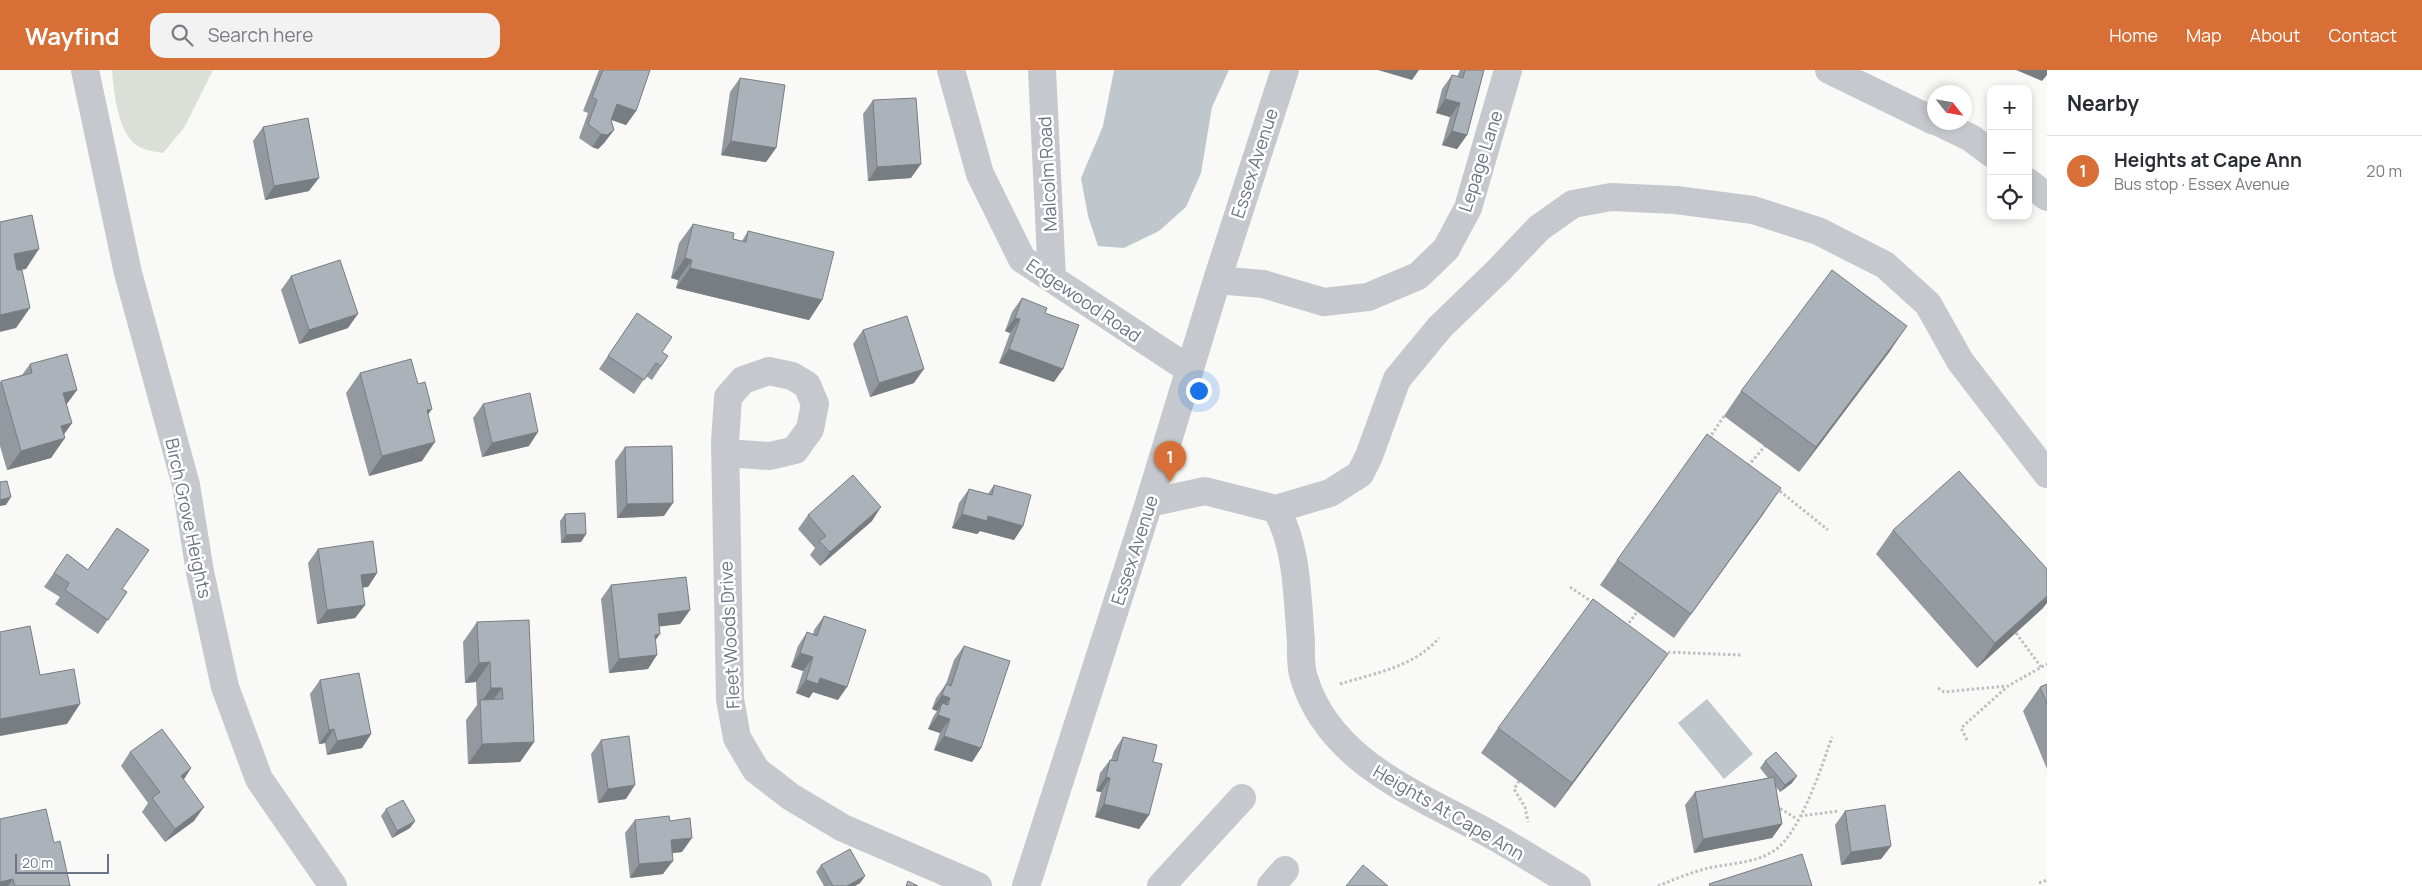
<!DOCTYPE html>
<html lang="en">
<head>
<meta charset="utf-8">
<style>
  :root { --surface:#fff; --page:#f2f2f3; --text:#2b2b33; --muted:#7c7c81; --line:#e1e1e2; --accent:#d86f37 }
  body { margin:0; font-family:Manrope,sans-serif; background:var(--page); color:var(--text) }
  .controls { position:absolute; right:15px; top:15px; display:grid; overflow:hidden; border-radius:10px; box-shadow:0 2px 8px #0003 }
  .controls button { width:45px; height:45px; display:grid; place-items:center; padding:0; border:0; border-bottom:1px solid var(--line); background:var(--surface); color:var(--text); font:25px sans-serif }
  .compass { position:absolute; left:1927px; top:15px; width:45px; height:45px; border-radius:50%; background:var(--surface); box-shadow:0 2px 8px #0003; rotate:121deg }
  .scale { position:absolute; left:15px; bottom:12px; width:94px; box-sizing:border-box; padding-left:5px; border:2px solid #6a7686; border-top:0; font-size:14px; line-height:18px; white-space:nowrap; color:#6a7686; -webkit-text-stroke:4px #fff; paint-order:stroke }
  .you { position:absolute; left:1198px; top:320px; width:18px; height:18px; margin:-12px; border:4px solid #fff; border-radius:50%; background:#1a73e8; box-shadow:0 0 0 8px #1a73e833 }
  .badge { display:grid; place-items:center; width:32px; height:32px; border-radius:50%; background:var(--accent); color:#fff; font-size:16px; font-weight:700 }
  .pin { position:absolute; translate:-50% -41px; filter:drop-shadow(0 1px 2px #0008) }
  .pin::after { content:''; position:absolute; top:26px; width:18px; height:15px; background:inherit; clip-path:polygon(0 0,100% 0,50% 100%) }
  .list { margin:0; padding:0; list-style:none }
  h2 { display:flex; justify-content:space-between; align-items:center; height:65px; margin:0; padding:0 20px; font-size:21px }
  h2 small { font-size:16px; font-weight:400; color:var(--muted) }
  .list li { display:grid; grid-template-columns:32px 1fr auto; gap:15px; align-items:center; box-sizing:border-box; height:70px; padding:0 20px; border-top:1px solid var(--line) }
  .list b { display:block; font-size:19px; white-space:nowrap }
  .list p { margin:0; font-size:16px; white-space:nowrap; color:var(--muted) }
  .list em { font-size:16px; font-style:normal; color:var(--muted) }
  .icon { flex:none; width:28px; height:28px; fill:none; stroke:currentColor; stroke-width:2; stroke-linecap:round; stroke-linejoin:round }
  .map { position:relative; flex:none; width:2047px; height:816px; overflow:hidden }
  header { display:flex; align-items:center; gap:30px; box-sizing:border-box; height:70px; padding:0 25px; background:var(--accent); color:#fff }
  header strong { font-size:24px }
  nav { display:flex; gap:28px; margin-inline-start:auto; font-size:18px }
  .search { width:350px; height:45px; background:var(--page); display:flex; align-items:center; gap:12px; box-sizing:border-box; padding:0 18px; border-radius:15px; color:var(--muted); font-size:19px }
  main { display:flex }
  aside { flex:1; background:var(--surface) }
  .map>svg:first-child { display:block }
  .green { fill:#dae0d8 }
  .water { fill:#bfc7cc }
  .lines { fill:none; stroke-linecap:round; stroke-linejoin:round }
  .path { stroke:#bdbfc2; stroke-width:3; stroke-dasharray:2.5 2.5; stroke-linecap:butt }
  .minor { stroke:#c5c8cc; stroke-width:28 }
  .wall { fill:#94999f }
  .shaded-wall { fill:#787d82 }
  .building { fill:#acb2b9; stroke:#787d82 }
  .labels { text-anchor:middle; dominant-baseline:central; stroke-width:5; stroke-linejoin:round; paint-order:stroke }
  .street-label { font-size:18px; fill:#6a7686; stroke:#fff }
</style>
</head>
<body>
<header>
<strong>Wayfind</strong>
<div class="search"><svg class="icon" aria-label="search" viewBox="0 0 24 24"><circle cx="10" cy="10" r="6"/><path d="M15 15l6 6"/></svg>Search here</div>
<nav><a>Home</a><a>Map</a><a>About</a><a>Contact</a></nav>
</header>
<main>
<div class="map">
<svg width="2047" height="816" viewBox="0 0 2047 816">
  <rect width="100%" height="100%" fill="#f9f9f7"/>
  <path class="green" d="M112 0H213L184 58 163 83C157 82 150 81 144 79 118 71 114 23 112 0Z"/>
  <path class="water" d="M1114 0H1229L1212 37 1201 103 1186 137 1159 161 1124 178 1098 176 1088 146 1081 108 1103 56Z
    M1707 629 1753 684 1724 709 1678 653Z"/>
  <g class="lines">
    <path class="path" d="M1712 368 1710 367 1724 346
      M1748 396 1765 376
      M1776 418 1828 460
      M1570 517 1595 534
      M1626 557 1637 542
      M2016 563 2041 597
      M1663 582 1741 585
      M1340 614C1375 603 1414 597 1439 568
      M1938 618 1944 622 2006 616
      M1967 670 1961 658 2008 616 2047 594
      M1519 711 1514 719 1525 737 1528 752
      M1776 736 1797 749
      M1800 746 1839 741
      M2039 813 2047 810
      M1658 816C1673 810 1689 803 1705 799 1727 793 1756 794 1775 780 1800 763 1822 696 1832 667"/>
    <path class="minor" d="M85 0 128 203 186 415 200 502 225 617 259 709 333 816
      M951 0 980 104 1022 189 1190 300
      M1042 0 1052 209
      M1829 0 1934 51
      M1938 52 1971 68 1991 83
      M2028 112 2047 127
      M1217 210 1263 214 1324 232 1368 227 1418 206 1446 179 1468 138 1508 0
      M725 383 770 386 795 380 810 359 815 334 807 315 792 306 769 301 743 310 728 327 725 372 730 629 737 668 756 700 791 727 843 758 978 816
      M1149 433 1205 421 1276 439C1298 478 1297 527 1301 571 1301 583 1300 597 1304 608 1329 691 1416 724 1486 762 1517 779 1546 798 1577 816
      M1276 439 1330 423 1360 404 1369 386 1397 309 1440 257 1499 200 1539 158 1573 134 1611 127 1676 130 1753 140 1818 161 1885 195 1928 234 1960 291 2047 404
      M1026 816 1149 433 1217 210 1285 0
      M1161 816 1242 728
      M1271 816 1285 800"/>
  </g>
  <path class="wall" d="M599 0H650L636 41 626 55 611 50 614 60 604 73 598 79 592 77 579 68 588 43 583 41Z
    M1460 0H1484L1467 65 1457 79 1442 75 1450 47 1436 43 1442 19 1452 5 1457 7Z
    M740 8 776 78 766 92 721 85 730 22Z
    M873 30 911 108 868 111 863 44Z
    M263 57 309 121 265 130 253 71Z
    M693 154 733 169 742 171 748 161 822 230 809 250 676 218 678 210 671 208 679 173Z
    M291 206 348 258 299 274 281 220Z
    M1022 228 1045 243 1054 312 999 293 1010 263 1005 261 1012 242Z
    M637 243 662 282 668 286 652 310 646 306 634 324 599 299Z
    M863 260 914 313 870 327 853 274Z
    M1890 281 1799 402 1724 346 1741 321Z
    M30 294 77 320 66 335 72 353 64 364 51 388 7 400 0 376V313L1 311 22 305Z
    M360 303 418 314 428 345 422 391 369 406 346 323Z
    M483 334 529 376 482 387 473 348Z
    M625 377 664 446 617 448 615 391Z
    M994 415 1023 456 1014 470 980 461 977 464 952 458 959 433 969 419 988 424Z
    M1764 443 1674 568 1600 515 1617 490Z
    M565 444 586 464 581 472 561 473 560 451Z
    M808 445 872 451 820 496 810 485 815 478 798 459Z
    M1893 460 2043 538 1977 598 1876 484Z
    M318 479 377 503 368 517H362L365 535 355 548 317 554 308 493Z
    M67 484 88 500 127 522 98 564 55 534 60 527 44 517Z
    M611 515 690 540 680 554 659 556 648 599 609 603 601 529Z
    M824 546 838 630 813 622 809 628 796 623 803 601 791 597 798 576 807 562 813 564 814 560Z
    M477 552 534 672 520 692 468 694 466 650 477 635 476 612 465 613 463 572Z
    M964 576 981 678 972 692 934 680 940 663 928 659 933 647 937 641 932 639 936 628 946 614 954 590Z
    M1668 584 1650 609 1555 738 1481 683 1498 658Z
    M320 610 371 664 362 678 327 685 325 673 319 674 310 624Z
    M2047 614V699L2023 641 2040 617Z
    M1123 667 1153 692 1149 745 1139 759 1095 747 1101 722 1096 721 1100 703 1110 690H1111L1114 681Z
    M601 670 626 729 598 733 591 684Z
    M130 682 191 698 184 709 194 751 165 772 142 742 148 733 121 696Z
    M1765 691 1792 713 1780 722 1776 717 1782 754 1772 768 1694 783 1685 735 1695 722 1768 708 1760 698Z
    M386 739 415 751 410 758 392 768 381 746Z
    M1845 741 1891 776 1881 789 1841 795 1835 755Z
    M635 750 670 751 682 782 672 783 663 804 630 808 625 763Z
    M54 773 70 816H0Z
    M821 795 865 806 860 813 855 816H824L816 802Z"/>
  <path class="shaded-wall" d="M1378 0H1419L1412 10Z
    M2016 0H2047V5L2042 11Z
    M1445 29 1460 33 1450 47 1436 43Z
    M617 34 636 41 626 55 607 48Z
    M614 60 604 73 598 79 592 77 601 64Z
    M1452 61 1467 65 1457 79 1442 75Z
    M731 71 776 78 766 92 721 85Z
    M921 94 911 108 868 111 877 97Z
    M319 108 309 121 265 130 274 116Z
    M39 179 26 199 0 204 14 184Z
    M685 188 692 190 678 210 671 208Z
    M690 198 822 230 809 250 676 218Z
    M30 238 16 258 0 262V245Z
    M358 244 348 258 299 274 309 260Z
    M1015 248 1020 249 1010 263 1005 261Z
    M1907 256 1890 281 1799 402 1816 377Z
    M1009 279 1063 299 1054 312 999 293Z
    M924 299 914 313 870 327 879 313Z
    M77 320 63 339V323Z
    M432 339 419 358 427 340Z
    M72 353 60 370 65 368 51 388 7 400 21 381 61 356Z
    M538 362 529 376 482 387 492 373Z
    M435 372 422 391 369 406 382 386Z
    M1781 418 1764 443 1674 568 1691 544Z
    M11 427 6 435 0 436V430Z
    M673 433 664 446 617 448 627 434Z
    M881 437 872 451 820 496 830 482Z
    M962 444 988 446 1023 456 1014 470 980 461 977 464 952 458Z
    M586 464 581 472 561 473 566 465Z
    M377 503 368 517 351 519 361 505Z
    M2047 526V533L2043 538 1977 598 1995 573Z
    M365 535 355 548 317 554 327 540Z
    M690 540 680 554 648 558 658 544Z
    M660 564 650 578 655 565Z
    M800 583 813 587 803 601 791 597Z
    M1668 584 1650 609 1555 738 1572 713Z
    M657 585 648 599 609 603 619 589Z
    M490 592 476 612 465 613 479 593Z
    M820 608 847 617 838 630 813 622 809 628 796 623 806 610Z
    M491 618H502L488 637 480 634Z
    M942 625 950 628 940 642 942 633 937 641 932 639Z
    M80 634 67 654 0 666V649Z
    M938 645 950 649 940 663 928 659Z
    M334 659 325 673 319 674 329 660Z
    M371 664 362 678 327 685 337 671Z
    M944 666 981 678 972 692 934 680Z
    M534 672 520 692 468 694 482 674Z
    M191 698 182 712 181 706Z
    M1797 706 1792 713 1780 722 1785 715Z
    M1106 707 1110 708 1101 722 1096 721Z
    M635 715 626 729 598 733 608 719Z
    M1104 734 1149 745 1139 759 1095 747Z
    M204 737 194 751 165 772 175 759Z
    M415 751 410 758 392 768 397 761Z
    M1782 754 1772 768 1694 783 1703 769Z
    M692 768 682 782 662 784 671 770Z
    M1891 776 1881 789 1841 795 1851 782Z
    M673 791 663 804 630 808 639 794Z
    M865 806 860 813 855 816H847Z
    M13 809 8 816H0V812Z"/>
  <path class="building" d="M603 0H650L636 41 617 34 611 50 614 60 607 65 601 64 588 54 597 30 592 27Z
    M1465 0H1484L1467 65 1452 61 1460 33 1445 29 1452 5 1463 8Z
    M740 8 785 15 776 78 731 71Z
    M916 28 921 94 877 97 873 30Z
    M308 48 319 108 274 116 263 57Z
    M32 145 39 179 14 184 17 200H22L30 238 0 245V152Z
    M693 154 734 163 733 169 746 172 748 161 834 182 822 230 690 198 692 190 685 188Z
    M340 190 358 244 309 260 291 206Z
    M1832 200 1907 256 1816 377 1741 321Z
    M1022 228 1047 238 1045 243 1079 255 1063 299 1009 279 1020 249 1015 248Z
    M637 243 672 267 662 282 668 286 661 296 656 293 644 310 608 286Z
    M907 246 924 299 879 313 863 260Z
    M67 284 77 320 63 323 72 353 61 356 65 368 21 381 1 311 32 303 30 294Z
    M411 289 418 314 425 312 432 339 427 340 435 372 382 386 360 303Z
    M530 323 538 362 492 373 483 334Z
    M1707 364 1781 418 1691 544 1617 490Z
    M672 376 673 433 627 434 625 377Z
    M1959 401 2047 499V526L1995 573 1893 460Z
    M853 405 881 437 830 482 819 471 826 466 808 445Z
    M7 411 11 427 0 430V412Z
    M994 415 1031 425 1023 456 988 446 987 451 962 444 969 419 992 425Z
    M585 443 586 464 566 465 565 444Z
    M117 458 149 480 122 519 127 522 108 550 65 520 69 513 54 503 67 484 88 500Z
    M373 471 377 503 361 505 365 535 327 540 318 479Z
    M686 507 690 540 658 544 660 564 655 565 657 585 619 589 611 515Z
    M1593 529 1668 584 1572 713 1498 658Z
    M824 546 866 560 847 617 820 608 818 614 806 610 813 587 800 583 807 562 817 566Z
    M529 550 534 672 482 674 480 630 503 629 502 618H491L490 592 479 593 477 552Z
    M30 556 40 605 74 599 80 634 0 649V562Z
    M964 576 1010 591 981 678 944 666 950 649 938 645 942 633 948 635 950 628 942 625 946 614 951 616Z
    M359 603 371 664 337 671 334 659 329 660 320 610Z
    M2047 614V634L2040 617Z
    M162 659 191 698 181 706 204 737 175 759 152 728 160 722 130 682Z
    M629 666 635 715 608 719 601 670Z
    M1123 667 1157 675 1153 692 1162 694 1149 745 1104 734 1110 708 1106 707 1110 690 1117 691Z
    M1776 682 1797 706 1785 715 1765 691Z
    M1774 707 1782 754 1703 769 1695 722Z
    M403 730 415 751 397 761 386 739Z
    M1885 735 1891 776 1851 782 1845 741Z
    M46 739 54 773 60 771 70 816H15L13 809 0 812V749Z
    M669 746 670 751 690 748 692 768 671 770 673 791 639 794 635 750Z
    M850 779 865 806 847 816H833L821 795Z
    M1802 784 1812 816H1710L1709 814Z
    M1363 795 1388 816H1346Z
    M908 811 918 816H906Z"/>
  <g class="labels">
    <g class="street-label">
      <text transform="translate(1480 91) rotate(-72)">Lepage Lane</text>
      <text transform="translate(1254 93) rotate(-72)">Essex Avenue</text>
      <text transform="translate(1047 104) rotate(-93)">Malcolm Road</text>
      <text transform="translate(1084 230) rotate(34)">Edgewood Road</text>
      <text transform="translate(189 448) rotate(78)">Birch Grove Heights</text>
      <text transform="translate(1134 480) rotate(-72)">Essex Avenue</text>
      <text transform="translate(729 565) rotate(-93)">Fleet Woods Drive</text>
      <text transform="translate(1449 742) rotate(30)">Heights At Cape Ann</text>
    </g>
  </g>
</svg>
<div class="controls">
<button>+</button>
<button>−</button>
<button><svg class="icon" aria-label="locate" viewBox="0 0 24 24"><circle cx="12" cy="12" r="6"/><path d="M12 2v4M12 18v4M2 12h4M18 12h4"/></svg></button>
</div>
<svg class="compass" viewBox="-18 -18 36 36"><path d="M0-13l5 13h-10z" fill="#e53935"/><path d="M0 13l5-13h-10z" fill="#7c7c81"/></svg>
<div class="scale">20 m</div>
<div class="you"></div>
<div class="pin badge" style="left:1170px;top:412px">1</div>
</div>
<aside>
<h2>Nearby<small></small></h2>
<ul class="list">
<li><span class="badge">1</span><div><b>Heights at Cape Ann</b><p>Bus stop · Essex Avenue</p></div><em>20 m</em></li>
</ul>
</aside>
</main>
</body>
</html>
